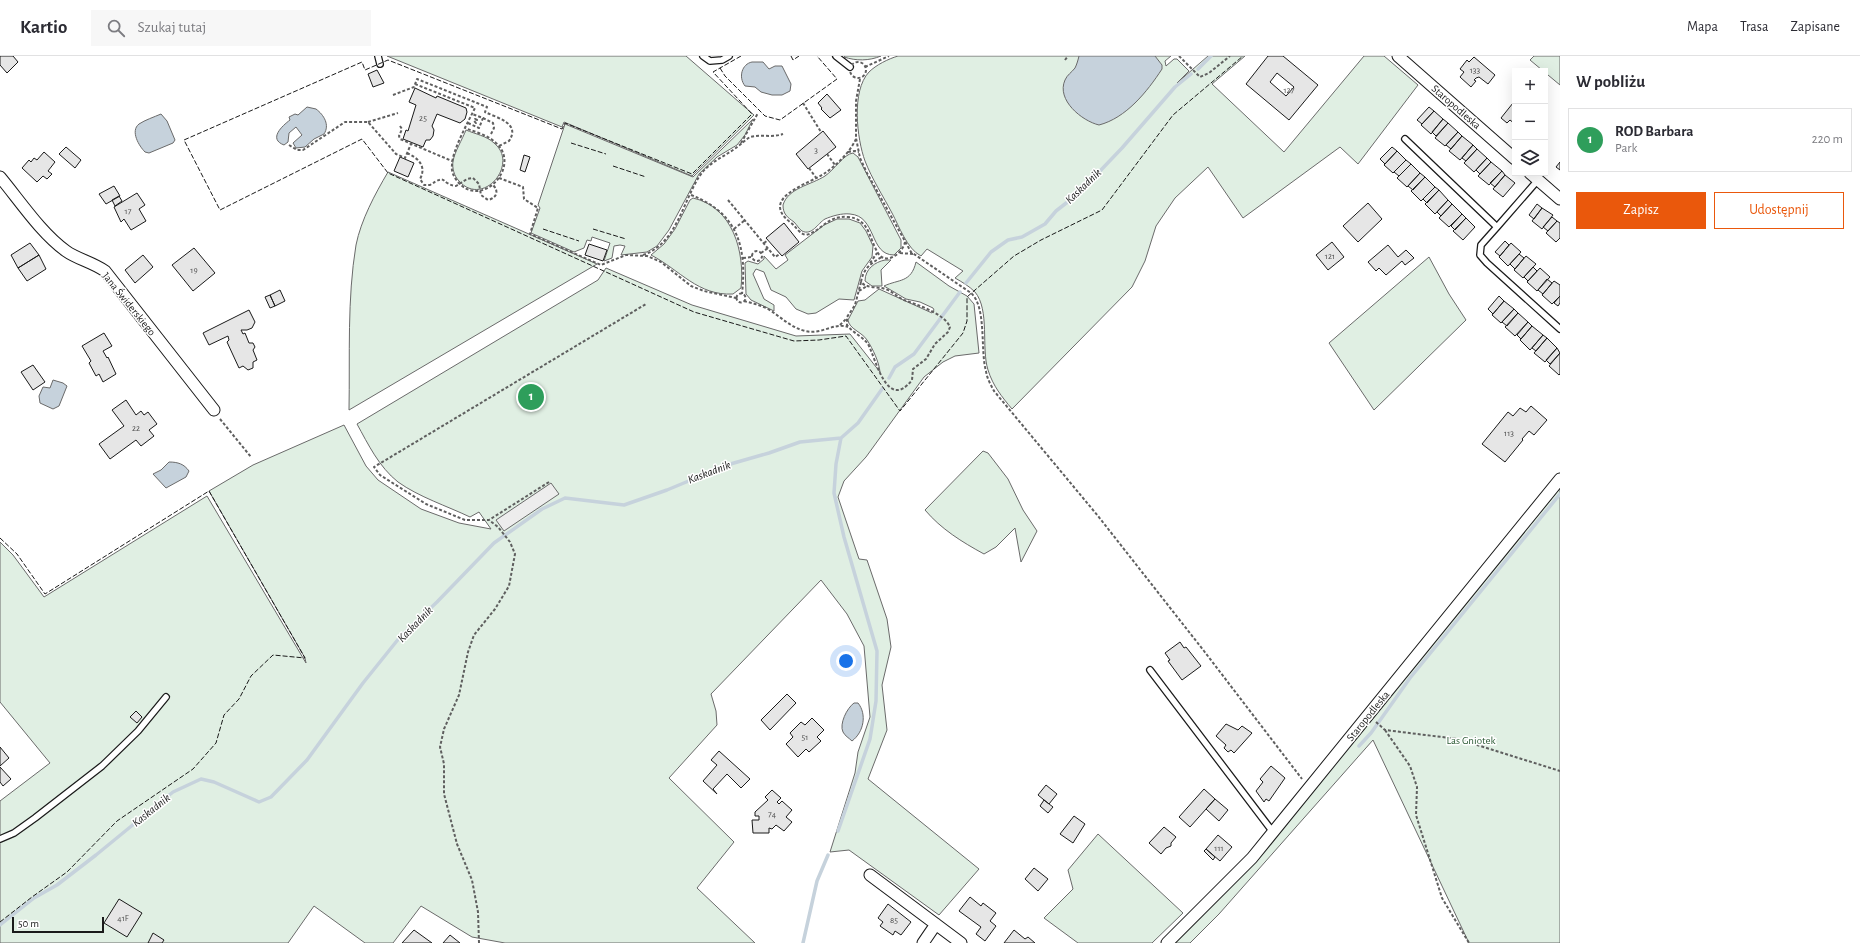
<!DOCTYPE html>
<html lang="pl">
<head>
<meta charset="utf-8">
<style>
  :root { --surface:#fff; --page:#f7f7f7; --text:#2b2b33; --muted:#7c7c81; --line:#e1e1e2; --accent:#ea580c }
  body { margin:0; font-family:"Alegreya Sans",sans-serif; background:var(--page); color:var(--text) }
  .controls { position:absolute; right:12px; top:12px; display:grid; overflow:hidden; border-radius:0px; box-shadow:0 4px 16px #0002 }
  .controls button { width:36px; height:36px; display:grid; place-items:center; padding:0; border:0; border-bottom:1px solid var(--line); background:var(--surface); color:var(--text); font:20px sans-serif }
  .scale { position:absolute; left:12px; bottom:10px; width:92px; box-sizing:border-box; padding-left:4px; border:2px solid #1a1a1a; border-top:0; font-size:11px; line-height:14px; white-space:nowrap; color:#1a1a1a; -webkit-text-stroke:3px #fff; paint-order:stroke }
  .you { position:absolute; left:846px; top:605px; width:14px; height:14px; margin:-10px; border:3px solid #fff; border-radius:50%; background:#1a73e8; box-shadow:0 0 0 6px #1a73e833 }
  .badge { display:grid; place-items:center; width:26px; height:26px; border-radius:50%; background:var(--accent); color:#fff; font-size:13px; font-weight:700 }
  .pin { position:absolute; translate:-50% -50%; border:2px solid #fff; box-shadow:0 1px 4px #0006 }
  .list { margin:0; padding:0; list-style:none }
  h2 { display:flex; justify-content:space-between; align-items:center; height:52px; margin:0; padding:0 16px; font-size:17px }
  h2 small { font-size:13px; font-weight:400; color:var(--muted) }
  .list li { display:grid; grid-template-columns:26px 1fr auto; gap:12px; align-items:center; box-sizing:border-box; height:64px; margin:0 8px 8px; padding:0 8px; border:1px solid var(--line); border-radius:0px }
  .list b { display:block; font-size:15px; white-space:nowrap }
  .list p { margin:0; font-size:13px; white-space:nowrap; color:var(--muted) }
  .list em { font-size:13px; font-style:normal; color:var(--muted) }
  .actions { display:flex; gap:8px; padding:12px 16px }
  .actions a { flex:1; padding:9px 0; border:1px solid var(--accent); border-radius:0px; text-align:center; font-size:14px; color:var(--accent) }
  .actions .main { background:var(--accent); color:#fff }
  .icon { flex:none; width:22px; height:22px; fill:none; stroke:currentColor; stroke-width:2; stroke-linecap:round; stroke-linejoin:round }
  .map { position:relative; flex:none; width:1560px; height:887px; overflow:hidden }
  header { display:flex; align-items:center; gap:24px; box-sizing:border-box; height:56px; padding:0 20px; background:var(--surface); border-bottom:1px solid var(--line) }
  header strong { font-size:19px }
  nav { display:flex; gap:22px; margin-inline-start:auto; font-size:14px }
  .search { width:280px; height:36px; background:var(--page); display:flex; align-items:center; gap:10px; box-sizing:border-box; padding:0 14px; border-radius:0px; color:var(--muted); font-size:15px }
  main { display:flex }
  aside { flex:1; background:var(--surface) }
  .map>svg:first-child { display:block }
  .green { fill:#e0efe3; stroke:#6a6a6a }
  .parking { fill:#ededed; stroke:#6a6a6a }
  .water { fill:#c6d2dc; stroke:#6a6a6a }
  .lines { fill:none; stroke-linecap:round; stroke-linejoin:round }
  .stream { stroke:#c6d2dc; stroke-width:3.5 }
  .building { fill:#e6e6e6; stroke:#1a1a1a; fill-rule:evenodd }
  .service-casing { stroke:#1a1a1a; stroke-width:8 }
  .minor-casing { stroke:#1a1a1a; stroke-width:13 }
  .path { stroke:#5f5f5f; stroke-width:2; stroke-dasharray:3 2; stroke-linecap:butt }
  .service { stroke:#fff; stroke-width:5.5 }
  .minor { stroke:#fff; stroke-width:11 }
  .fence { stroke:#1a1a1a; stroke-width:1; stroke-dasharray:5 2; stroke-linecap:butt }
  .labels { text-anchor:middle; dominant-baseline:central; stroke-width:3; stroke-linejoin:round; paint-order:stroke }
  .number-label { font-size:9px; fill:#4d4d4d }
  .street-label { font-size:11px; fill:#1a1a1a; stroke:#fff }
  .park-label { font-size:11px; fill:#2b5a34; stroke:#fff }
  .water-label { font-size:12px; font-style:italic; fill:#1a1a1a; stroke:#fff }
</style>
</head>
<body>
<header>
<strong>Kartio</strong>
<div class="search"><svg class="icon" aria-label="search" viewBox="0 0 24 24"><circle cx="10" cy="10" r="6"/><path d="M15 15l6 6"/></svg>Szukaj tutaj</div>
<nav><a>Mapa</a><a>Trasa</a><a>Zapisane</a></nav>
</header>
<main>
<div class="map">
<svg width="1560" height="887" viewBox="0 0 1560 887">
  <rect width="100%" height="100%" fill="#fff"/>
  <path class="green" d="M387 0H686L754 59 692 120 564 66 562 71Z
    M845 0H881C869 5 856 5 844 1Z
    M898 0H1171L1165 5 1166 10 1174 3H1177L1189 15 1177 27 1208 0H1245L1212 28 1284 96 1364 0H1384L1418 29 1358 108 1340 91 1243 162 1208 111 1175 142 1156 170 1145 205 1132 231 1012 353C1002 341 993 330 988 314 981 292 990 254 975 236 969 230 962 226 955 222L963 215 927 193 921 200C907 193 899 170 892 157 883 140 872 123 865 105 857 83 851 35 869 16 876 9 888 3 898 0Z
    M1534 0H1560V29L1530 4Z
    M753 63 745 79 737 89 717 101 699 118 669 174 657 190 647 196 621 199 625 190 620 189 614 190 612 202 604 205 610 187 592 181 591 185 587 184 584 192 574 196 531 177 540 152 538 149 565 68 693 121Z
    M466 74C475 78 487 80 494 87 520 108 483 152 459 125 454 120 452 112 453 105 455 95 462 84 466 74Z
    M853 97 858 101 901 184V192L894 199C869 199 877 160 850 158 842 157 832 160 825 163 818 167 812 180 802 175 799 173 797 169 794 166 787 161 783 158 783 149 788 132 811 129 825 120 834 114 844 98 853 97Z
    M388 116 597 208 349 354C350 300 347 243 356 189 361 164 375 138 388 116Z
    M693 142C733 151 745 196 741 232L733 238C698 240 680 214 651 199L664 188 675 173 690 144Z
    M837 163H849L860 167 866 175 873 190 872 201 862 215 854 244 839 243 816 257 808 258 796 253 786 241 771 234 764 216 756 213 753 218 764 243 774 249V255L751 244 746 238 745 207 748 205 758 208 764 203V200L776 213 788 204 785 199 824 169Z
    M1429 201 1449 238 1466 264 1374 354 1329 287Z
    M885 204H891L881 214 882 230H872L865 225C865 213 875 206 885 204Z
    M916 206 949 230 967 240 974 248 979 297 955 300 943 306 924 321 866 401 844 425 838 441 859 503 867 504 887 563 891 591 882 629 887 674 868 723 979 813 939 859 849 794 830 796 855 717 858 696 870 661 864 590 847 558 821 524 711 638 716 655 717 669 669 722 734 786 697 832 755 887H505L472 881 421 850 393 887H365L314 850 288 887H0V745L50 707 0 646V486L13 499 44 541 207 440 306 607 305 602 209 435 253 409 344 369 366 410 378 424 421 453 459 467 491 473 479 456 470 461C447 450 419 441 398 426 379 411 368 388 357 368L598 224 606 212 692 249 796 280 850 278 880 316C879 306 873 293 867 284 862 276 849 273 848 264L858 245 865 244 879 233 932 257 934 254 933 252 920 246 906 243 884 230C899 223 911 227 916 206Z
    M983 395 988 397 1008 423 1023 454 1037 475 1021 506 1015 472 996 491 984 498C962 486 941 473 925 454Z
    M1560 432V887H1469L1373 684 1219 858 1190 887H1175L1258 803Z
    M1098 778 1183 857 1152 887H1078L1044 862 1073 833 1068 814Z"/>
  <path class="parking" d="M551 427 559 438 504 475 496 464Z"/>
  <path class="water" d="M1079 0H1155L1162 9V13C1147 36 1126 62 1099 69 1082 65 1056 44 1065 24 1067 19 1072 16 1075 12 1077 8 1078 4 1079 0Z
    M752 6H763L769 13 775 10H782L791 28 790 35 782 39H772L761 36 755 31 745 30C738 21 742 8 752 6Z
    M307 51 316 53C324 59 330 69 324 78L314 83 305 91 296 92 293 87 302 79 296 71 289 77 288 86 284 89C268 83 282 70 290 64L289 61 295 58 298 59Z
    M161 58 167 65 175 84 173 87 149 97 145 96C139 90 130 75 139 68 145 64 154 61 161 58Z
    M53 324 63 327 67 330 59 350 53 353 40 347 39 340 43 331 50 332Z
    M169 406C178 406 184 408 189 415L186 421 166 432 153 418 161 414Z
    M854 647H858C867 658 864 676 852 685 849 682 845 680 843 676 839 668 847 652 854 647Z"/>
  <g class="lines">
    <path class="stream" d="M1198 13 1211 0
      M966 227 991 196 1008 184 1022 181 1045 168 1056 155 1079 137 1122 92 1175 31 1191 18
      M889 322 895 311 914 298 960 236
      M1359 690 1371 677 1410 622 1560 438
      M838 775 870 683 876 645 877 595 844 481 834 437 836 408 841 382
      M0 869 34 842 57 829 96 799 173 736 201 723 214 726 259 746 271 741 307 704 363 627 400 581 437 546 494 487 542 453 565 442 624 449 667 434 727 409 769 397 800 386 841 382 858 367 882 333
      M803 887 817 825 828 799"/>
  </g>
  <path class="building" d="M0 0H13L18 6 7 17 0 9Z
    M1268 0H1283L1318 29 1289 64 1246 28ZM1277 17 1294 31 1286 40 1270 26Z
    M1474 1 1495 19 1488 28 1479 21 1476 22 1474 24 1476 25 1471 31 1460 21 1464 16 1460 13 1467 4 1469 6Z
    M377 14 384 27 373 31 368 18Z
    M415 32 436 42 437 40 466 52 467 56 465 63 460 67 437 58 432 70 434 74 433 80 430 84H426L423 91 403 83 406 74 408 75 416 49 409 46Z
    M827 38 841 54 830 62 821 53 822 52 818 47Z
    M1513 47 1515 49V68L1510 64 1507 67 1501 62Z
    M1429 51 1434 55 1422 68 1417 64Z
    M1434 55 1443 63 1431 78 1421 69Z
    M1443 63 1448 67 1436 80 1432 76Z
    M1448 67 1458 76 1445 90 1435 82Z
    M823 75 836 91 808 113 796 98Z
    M1458 76 1462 80 1451 93 1446 89Z
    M1462 80 1473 89 1460 104 1449 95Z
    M1473 89 1477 93 1466 105 1462 102Z
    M66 91 81 104 75 112 59 98Z
    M1392 91 1397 95 1385 108 1380 103Z
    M1477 93 1487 102 1474 116 1464 107Z
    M1397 95 1406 104 1393 117 1384 109Z
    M44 96 55 106 48 115 52 118 47 123 43 120 37 126 22 112 29 104 31 106 34 102 37 104Z
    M524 99 530 101 525 116 520 114Z
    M400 101 414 107 408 121 394 115Z
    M1487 102 1491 106 1480 118 1476 114Z
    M1406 104 1411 108 1399 120 1394 116Z
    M1491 106 1502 115 1489 129 1478 120Z
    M1560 106V114L1556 111Z
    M1411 108 1420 117 1407 131 1397 122Z
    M1502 115 1505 119 1495 131 1490 127Z
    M1420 117 1425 121 1413 134 1408 130Z
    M1505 119 1515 127 1503 141 1493 133Z
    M1425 121 1435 131 1421 145 1411 135Z
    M114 130 120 140 106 148 99 138Z
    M1435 131 1439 134 1427 147 1423 143Z
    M1439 134 1448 144 1435 158 1425 148Z
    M137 137 145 149 139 153 146 165 131 174 124 163 121 166 114 151Z
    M119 140 122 145 115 150 112 144Z
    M1448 144 1452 148 1441 160 1437 156Z
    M1368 147 1382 163 1358 186 1343 170Z
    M1452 148 1462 158 1449 171 1439 162Z
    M1537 148 1542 152 1534 163 1529 159Z
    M1542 152 1553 159 1542 173 1532 165Z
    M1462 158 1466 162 1455 174 1451 170Z
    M1552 161 1557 165 1548 175 1543 171Z
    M1466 162 1475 171 1463 184 1453 175Z
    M1557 165 1560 167V182L1556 186 1546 177Z
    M784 167 799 186 782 200 766 182Z
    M1505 185 1509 189 1500 200 1495 196Z
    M1332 186 1344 201 1328 214 1316 199Z
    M30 187 39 199 18 212 11 199Z
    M1511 187 1521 196 1508 210 1499 201Z
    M589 188 607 194 603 205 585 199Z
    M1388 189 1398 201 1406 194 1414 202 1405 209 1402 205 1386 219 1379 212 1376 215 1368 206Z
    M194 192 215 217 193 235 172 209Z
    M1519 198 1524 202 1515 213 1510 208Z
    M39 199 46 213 27 225 18 212Z
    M143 199 153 211 135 227 125 214Z
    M1526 200 1536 208 1523 222 1514 214Z
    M1533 211 1537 215 1528 225 1524 221Z
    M1540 212 1550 221 1537 235 1527 226Z
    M1547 223 1552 227 1543 238 1538 234Z
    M1554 225 1560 229V240L1552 248 1542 239Z
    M280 234 285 245 275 250 270 239Z
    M270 239 275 250 270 252 265 241Z
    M1499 240 1504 245 1493 258 1488 253Z
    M1560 240V247L1558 250 1554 247Z
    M1504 245 1514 253 1501 267 1492 259Z
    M1514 253 1518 257 1507 270 1502 266Z
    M249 254 255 266 252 272 247 274H241L243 278 245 277 249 287H253L255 291 253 294 257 304 253 306V312L248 314 243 310 239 312 227 286 229 284 228 280 209 289 203 277Z
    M1518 257 1528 266 1515 280 1505 271Z
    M1528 266 1532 270 1521 283 1517 279Z
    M1532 270 1543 279 1530 294 1520 284Z
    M104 277 112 290 103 295 107 302 108 301 116 318 103 326 99 318 96 320 89 307 91 305 82 290Z
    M1543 279 1547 282 1536 295 1532 292Z
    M1547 282 1557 292 1545 306 1534 297Z
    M1557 292 1560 297 1550 308 1546 304Z
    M1560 297V318L1559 319 1549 310Z
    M33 309 45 326 33 334 21 316Z
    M126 344 136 359 141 355 144 359 148 356 157 368 149 374 154 380 141 390 136 384 110 403 99 388 124 370 112 354Z
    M1531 350 1547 364 1534 379 1529 375 1522 383 1523 384 1505 406 1482 388 1508 356 1513 360 1520 352 1526 356Z
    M1180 586 1184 592 1186 591 1201 610 1182 624 1168 605 1170 604 1165 597Z
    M787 638 796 647 770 674 761 664Z
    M136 655 142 661 137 667 130 661Z
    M812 662 824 674 817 681 821 685 809 696 806 693 798 701 786 688 793 681 790 677 801 666 805 669Z
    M1226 668 1238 674 1242 670 1252 677 1234 697 1231 694 1228 696 1224 692 1226 689 1216 680Z
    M0 691 9 702 0 710Z
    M719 695 750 723 741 732 727 718 713 733 717 738 703 725 717 709 711 704Z
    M1271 710 1285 722 1269 745 1266 743 1264 746 1256 735 1263 726 1260 723Z
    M0 711 11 723 3 730 0 726Z
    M1046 729 1057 738 1049 748 1038 739Z
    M1204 733 1215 743 1190 771 1179 761Z
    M772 734 781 742 777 746 779 748 782 745 792 754 786 761 792 766 784 775 776 769 772 773 769 772V777H753L752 764H759V760H755V756L768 744 765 741Z
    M1215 743 1228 754 1219 765 1206 753Z
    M1044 744 1053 751 1048 757 1040 750Z
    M1074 760 1085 768 1073 787 1060 778Z
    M1164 771 1176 781 1171 787V790L1166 792 1161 798 1149 787Z
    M1218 779 1232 791 1220 805 1206 793Z
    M1206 793 1215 801 1213 804 1204 795Z
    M1034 812 1048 823 1038 835 1025 823Z
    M970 841 981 850 983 847 996 857 990 865 996 870 985 885 976 878 981 871 959 855Z
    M119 843 142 857 127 881 104 867Z
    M888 848 911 866 901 879 895 875 893 879 880 870 883 866 878 862Z
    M414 874 432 887H402Z
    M1014 874 1025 883 1028 881 1035 887H1004Z
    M153 877 164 884 162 887H148Z
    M450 879 460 887H443Z"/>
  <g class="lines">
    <g class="service-casing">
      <path id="service" d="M378 0 380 8
        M703 0 710 5 722 4 729 0
        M836 0 850 11
        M1405 83 1497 171 1481 189 1480 199 1487 207 1560 273
        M1497 171 1538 124
        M1150 614 1273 776
        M0 783 14 777 35 762 102 710 138 675 166 641"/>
    </g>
    <g class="minor-casing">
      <path id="minor" d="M1398 0 1515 103
        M1530 117 1560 143
        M0 121C20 145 41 177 66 195 77 203 92 206 105 215L214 354
        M870 819 961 887
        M923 887 936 868
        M1167 887 1252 802 1560 423"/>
    </g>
    <path class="path" d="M1179 0 1200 21 1209 17 1230 0
      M1065 4 1068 0
      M850 14a8 8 0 1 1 16 0a8 8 0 1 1-16 0Z
      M865 11 889 0
      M860 23 856 45V82L860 102 867 117 911 196 971 237C987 251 980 295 986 315 987 323 991 329 994 335L1098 460 1204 595 1302 723
      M415 28 475 52C468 66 452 95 452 109 451 116 454 121 458 126 482 154 522 110 496 87 488 79 475 76 465 72
      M393 39 414 31 417 23 487 51 485 56C497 62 521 67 509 85L499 90
      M803 47 821 76
      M483 62 493 67 494 72 491 78
      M475 63 477 64 476 67 474 65Z
      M368 66 398 57
      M468 67 479 72 483 62 472 58
      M400 70 402 73 399 80 400 83 452 105
      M856 83C850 96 837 109 825 117 812 127 758 141 790 166 796 170 798 177 806 179 822 175 827 159 848 161 870 163 869 183 878 197 886 210 903 197 905 186
      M741 87 758 57
      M289 89 297 94H303L345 66H368L396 98 405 102 411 88
      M848 96 855 95 859 96
      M407 97C418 102 427 110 420 123L424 129H430C448 117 440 128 456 130L467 123 473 122 479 128 481 139 488 144C497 142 499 135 493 129
      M827 98 835 109
      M809 112 817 123
      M499 122 523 131 524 143 538 152 530 178 601 209 626 199 647 200 661 206 691 230 704 235 736 242
      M691 139C738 157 747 191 742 238
      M728 144 775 201 780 198
      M734 173 745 164
      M764 187 768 184
      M752 200a5 5 0 1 1 10 0a5 5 0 1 1-10 0Z
      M761 197 768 192
      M900 197 913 198
      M643 199C676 188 682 148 699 121 707 108 721 102 733 94 739 90 744 85 750 81 761 78 772 82 783 78
      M743 202 752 201
      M870 207 877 197
      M861 226 855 249 847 261V269C853 277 862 280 868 288 876 303 887 356 912 324L913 313 926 303 935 288 948 276 950 271C944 257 917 249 904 244 897 241 892 235 885 233 877 230 867 233 861 226 863 213 871 207 882 201
      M859 235 867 230
      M736.5 242a4.5 4.5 0 1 1 9 0a4.5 4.5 0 1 1-9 0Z
      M744 245C752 247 760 249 768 253 781 261 790 271 805 275 822 279 834 266 848 271
      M840 269 847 262
      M220 363 251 401
      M549 426 489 464H465L426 448 380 419 374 411 646 248
      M1376 666 1385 674 1458 683 1560 715
      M1385 674 1410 710 1417 731 1416 759 1442 842 1469 887
      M479 887 478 856 472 824 457 788 444 738V708L440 691 444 673 459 639 468 596 474 579 495 553 509 530 515 498 510 486 498 471 489 464"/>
    <use href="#service" class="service"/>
    <use href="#minor" class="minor"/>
    <path class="fence" d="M741 0 713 16 752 58 692 118 565 67 562 73 388 4 365 14 362 6 184 84 220 154 362 83 388 117 694 256 794 285 819 284 846 280 900 355 963 277 967 265V241L1014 200 1041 184 1102 154 1173 59 1243 0
      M791 0 793 4 799 0
      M720 12 725 20 765 60 780 64 837 23 817 0
      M571 87 606 98
      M613 110 646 121
      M543 173 579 185
      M593 173 626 183
      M0 482 17 498 45 538 209 435 305 602 273 599 251 620 239 643 224 659 216 687 193 713 117 765 67 816 32 841 0 866"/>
  </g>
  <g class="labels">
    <g class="number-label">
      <text x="1475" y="14">133</text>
      <text x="1289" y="34">127</text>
      <text x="423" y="62">25</text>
      <text x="816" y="94">3</text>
      <text x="128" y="155">17</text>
      <text x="1330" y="200">121</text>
      <text x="194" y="214">19</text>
      <text x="136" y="372">22</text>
      <text x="1509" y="377">113</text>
      <text x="805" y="681">51</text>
      <text x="772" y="758">74</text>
      <text x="1219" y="792">111</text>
      <text x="123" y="862">41F</text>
      <text x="894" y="864">85</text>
    </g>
    <g class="street-label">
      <text transform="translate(1456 51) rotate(41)">Staropodleska</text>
      <text transform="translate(129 248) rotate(51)">Jana Świderskiego</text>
      <text transform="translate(1368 660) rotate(-51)">Staropodleska</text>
    </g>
    <g class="park-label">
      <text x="1471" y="684">Las Gniotek</text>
    </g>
    <g class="water-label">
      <text transform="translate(1083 130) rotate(-44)">Kaskadnik</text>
      <text transform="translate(709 416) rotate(-21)">Kaskadnik</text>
      <text transform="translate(415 568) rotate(-46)">Kaskadnik</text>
      <text transform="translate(151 754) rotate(-39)">Kaskadnik</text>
    </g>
  </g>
</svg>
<div class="controls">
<button>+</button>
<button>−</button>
<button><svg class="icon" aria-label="layers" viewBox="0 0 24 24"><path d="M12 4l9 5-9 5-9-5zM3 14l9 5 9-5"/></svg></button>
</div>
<div class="scale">50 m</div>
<div class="you"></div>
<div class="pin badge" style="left:531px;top:341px;background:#2e9e5b">1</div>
</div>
<aside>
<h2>W pobliżu<small></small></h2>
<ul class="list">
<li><span class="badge" style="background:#2e9e5b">1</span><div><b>ROD Barbara</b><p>Park</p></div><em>220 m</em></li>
</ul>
<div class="actions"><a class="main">Zapisz</a><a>Udostępnij</a></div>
</aside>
</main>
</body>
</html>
